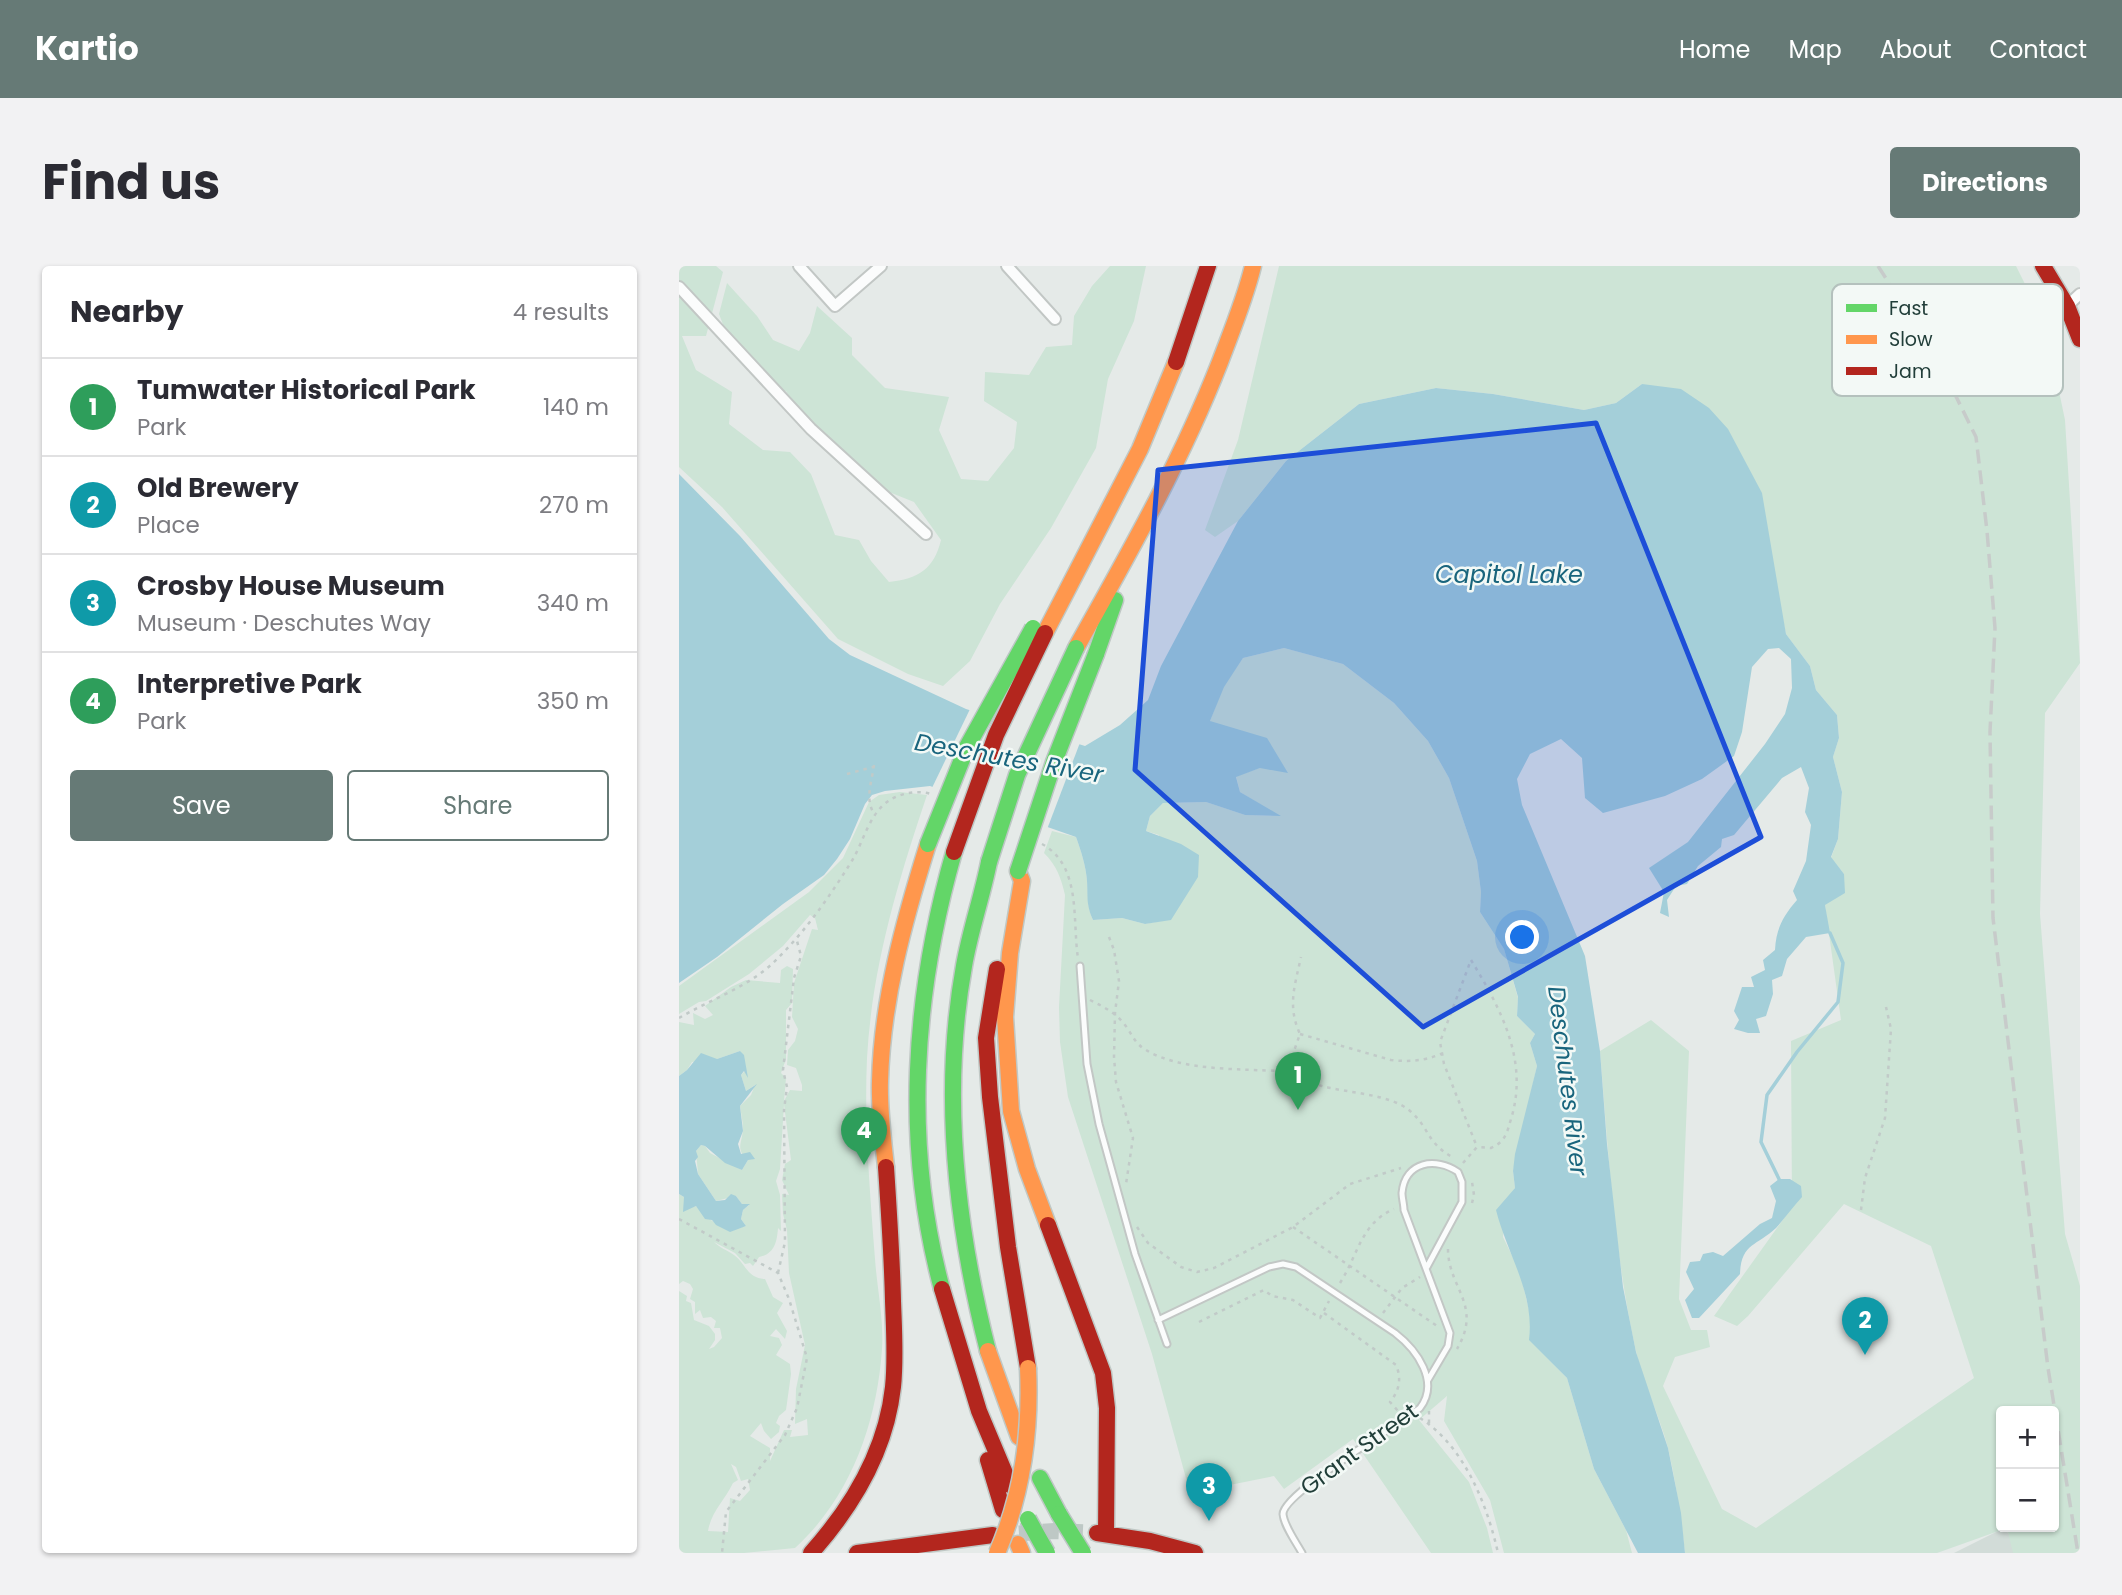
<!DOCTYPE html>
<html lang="en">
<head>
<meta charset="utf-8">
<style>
  :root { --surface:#fff; --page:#f2f2f3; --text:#2b2b33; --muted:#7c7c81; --line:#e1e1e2; --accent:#667a76 }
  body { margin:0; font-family:Poppins,sans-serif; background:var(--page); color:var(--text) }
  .controls { position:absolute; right:21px; bottom:21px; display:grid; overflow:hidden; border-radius:7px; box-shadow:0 2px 5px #0004 }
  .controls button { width:63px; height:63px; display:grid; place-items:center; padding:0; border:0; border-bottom:2px solid var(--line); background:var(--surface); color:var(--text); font:35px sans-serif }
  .you { position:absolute; left:844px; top:672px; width:24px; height:24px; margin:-18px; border:5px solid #fff; border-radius:50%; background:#1a73e8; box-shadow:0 0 0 10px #1a73e833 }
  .badge { display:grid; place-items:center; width:46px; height:46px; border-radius:50%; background:var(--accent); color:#fff; font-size:23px; font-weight:700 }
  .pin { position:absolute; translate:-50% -58px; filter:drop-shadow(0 2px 4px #0008) }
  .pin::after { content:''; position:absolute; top:37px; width:24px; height:21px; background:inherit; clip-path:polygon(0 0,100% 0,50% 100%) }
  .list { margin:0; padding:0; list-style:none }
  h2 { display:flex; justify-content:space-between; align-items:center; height:91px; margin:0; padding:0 28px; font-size:30px }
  h2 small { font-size:23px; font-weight:400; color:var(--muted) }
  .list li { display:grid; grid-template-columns:46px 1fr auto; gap:21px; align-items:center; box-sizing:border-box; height:98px; padding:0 28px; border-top:2px solid var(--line) }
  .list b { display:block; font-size:26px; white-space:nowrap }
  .list p { margin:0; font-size:23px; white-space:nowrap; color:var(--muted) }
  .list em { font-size:23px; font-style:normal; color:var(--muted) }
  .actions { display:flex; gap:14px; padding:21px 28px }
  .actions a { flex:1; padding:16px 0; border:2px solid var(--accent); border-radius:7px; text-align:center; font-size:24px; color:var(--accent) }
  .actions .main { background:var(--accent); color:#fff }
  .map { position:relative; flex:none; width:1401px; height:1287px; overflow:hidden; border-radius:7px }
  header { display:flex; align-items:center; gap:42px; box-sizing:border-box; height:98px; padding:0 35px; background:var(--accent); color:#fff }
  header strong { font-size:33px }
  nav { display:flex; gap:38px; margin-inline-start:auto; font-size:24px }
  .intro { display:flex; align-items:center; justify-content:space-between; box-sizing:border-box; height:168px; padding:0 42px }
  h1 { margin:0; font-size:49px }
  .button { padding:18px 32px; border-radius:7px; background:var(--accent); color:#fff; font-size:24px; font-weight:700 }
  main { display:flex; gap:42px; padding:0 42px }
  aside { flex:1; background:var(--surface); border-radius:7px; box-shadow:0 2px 5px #0004 }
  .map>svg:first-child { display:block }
  .built { fill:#d2dcd8 }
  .green { fill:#cde4d6; fill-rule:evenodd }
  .water { fill:#a4cfd9 }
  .pier { fill:#e5eae8 }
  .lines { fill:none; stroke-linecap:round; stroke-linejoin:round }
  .stream { stroke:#a4cfd9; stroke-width:3.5 }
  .secondary-tunnel { stroke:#bec8c5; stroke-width:16; stroke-dasharray:16 8; stroke-linecap:butt }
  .lane-casing { stroke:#c2c7c5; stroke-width:9 }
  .street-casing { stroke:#c2c7c5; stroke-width:14 }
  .fast-casing { stroke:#c0c8c5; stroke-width:19 }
  .slow-casing { stroke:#c0c8c5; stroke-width:19 }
  .jam-casing { stroke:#c0c8c5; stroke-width:19 }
  .path { stroke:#c1cac8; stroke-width:2.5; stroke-dasharray:3.5 5; stroke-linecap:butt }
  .lane { stroke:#fbfcfc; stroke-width:5 }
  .street { stroke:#fbfcfc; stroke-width:10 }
  .fast { stroke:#63d668; stroke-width:16 }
  .slow { stroke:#ff974d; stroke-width:16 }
  .jam { stroke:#b3261e; stroke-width:16 }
  .rail { stroke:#c7cbca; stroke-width:3.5; stroke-dasharray:14 7; stroke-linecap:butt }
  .fast-bridge-casing { stroke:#bcc6c4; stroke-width:19; stroke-linecap:butt }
  .slow-bridge-casing { stroke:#bcc6c4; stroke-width:19; stroke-linecap:butt }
  .jam-bridge-casing { stroke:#bcc6c4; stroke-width:19; stroke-linecap:butt }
  .fast-bridge { stroke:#63d668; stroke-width:16 }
  .slow-bridge { stroke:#ff974d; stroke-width:16 }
  .jam-bridge { stroke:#b3261e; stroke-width:16 }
  .marked { fill:#1d4ed8; fill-opacity:0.2; stroke:#1d4ed8; stroke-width:5; stroke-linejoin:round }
  .labels { text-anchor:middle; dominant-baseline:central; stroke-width:5; stroke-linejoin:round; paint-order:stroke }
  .street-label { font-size:23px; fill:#213e39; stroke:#f3f9f6 }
  .water-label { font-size:24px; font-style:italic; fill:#19657d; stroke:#f3f9f6 }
  .key { fill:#f3f9f6; stroke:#b4c1bd; stroke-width:2 }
  .key-label { font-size:19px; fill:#213e39 }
</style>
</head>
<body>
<header>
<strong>Kartio</strong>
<nav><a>Home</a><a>Map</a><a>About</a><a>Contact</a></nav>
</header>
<div class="intro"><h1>Find us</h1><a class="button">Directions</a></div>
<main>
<aside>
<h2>Nearby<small>4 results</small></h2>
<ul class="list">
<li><span class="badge" style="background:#2e9e5b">1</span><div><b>Tumwater Historical Park</b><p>Park</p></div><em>140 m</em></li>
<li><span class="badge" style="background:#0f9aa8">2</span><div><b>Old Brewery</b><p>Place</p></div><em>270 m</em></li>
<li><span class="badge" style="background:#0f9aa8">3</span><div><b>Crosby House Museum</b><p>Museum · Deschutes Way</p></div><em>340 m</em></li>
<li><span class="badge" style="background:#2e9e5b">4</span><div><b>Interpretive Park</b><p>Park</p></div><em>350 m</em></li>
</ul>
<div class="actions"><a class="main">Save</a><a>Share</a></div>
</aside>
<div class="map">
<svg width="1401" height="1287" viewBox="0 0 1401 1287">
  <rect width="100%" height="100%" fill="#e5eae8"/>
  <path class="built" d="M1325 1262 1346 1287H1275Z"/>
  <path class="green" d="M0 0H37L44 6 27 70H3L17 104 53 126 50 158 84 184 111 186 132 208 156 269 180 274 192 295 210 316C239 313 255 303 262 274L235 236 195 220 114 137 107 125 95 127 50 74 40 48 48 17 78 50 94 74 120 85 131 67 138 40 173 72V89L206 122 270 131 260 164 282 213 309 215 335 182 338 156 305 135 306 106 350 109 367 81 393 79 395 50 413 20 431 0H467L455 55 429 113 417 182 372 262 321 338 291 395 264 420 229 408 159 373 43 241 0 201Z
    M600 0H1337L1366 58 1386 154 1401 397 1366 447 1361 648 1386 968 1401 1020V1287H1334L1328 1262 1258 1287H1006C1002 1252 997 1216 989 1182 980 1148 963 1115 956 1081 935 984 929 884 921 785L972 754 1010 785 1000 1033 1012 1064H1028L1031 1081 996 1091 984 1120 1043 1243 1077 1262 1295 1112 1252 980 1165 938 1069 1050 1058 1060 1035 1050 1113 941 1112 775 1162 754 1146 639 1165 608 1152 592 1159 573 1163 526 1154 491 1160 472 1158 449 1137 424 1131 400 1107 368 1097 320 963 118 937 137 905 144 814 128 757 122 680 138 607 195 559 255 536 271 526 264 559 174ZM1322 1145H1375V1261H1322Z
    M605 382 664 398 715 437 749 475 770 512 798 595 802 626 801 646 825 683 839 732 838 750 856 768 851 777 858 800 834 905 836 922 827 935 824 971 841 1006 853 1057 851 1074 888 1112 915 1203 947 1264 953 1287H825L811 1234 765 1155 768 1130 740 1154 790 1216 808 1262 814 1287H752L674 1173 605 1223 595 1210 511 1227 473 1088 389 831 381 776 380 741 386 629C382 612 378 600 365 587L373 565 397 571C402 585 407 600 408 615 410 632 407 638 414 654L443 652 466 658 492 653 480 569 467 565 471 550 484 537 527 536 566 549 600 550 561 526 557 510 581 502 531 455 544 421 564 392Z
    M221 526 248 529C219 615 193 701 188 792 185 859 191 926 196 993 198 1022 205 1054 203 1083 198 1156 172 1231 116 1282L65 1287H0V1025L8 1030 7 1035 12 1037 15 1054 30 1060 36 1068V1074L30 1083 35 1081 43 1072 41 1062H35L37 1055 32 1051 24 1052 21 1044 16 1048V1036L11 1033 14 1023 11 1018 4 1015 0 1018V928L5 931 10 942 17 940C33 956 43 967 67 960L62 953 64 944 70 939 63 938 57 930 37 935 19 908 17 885 22 879 26 880 31 887 63 904 69 894C56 883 63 878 64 863 64 856 62 847 61 840L72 829 76 819 67 825 62 809 66 805 67 807 61 785 38 793 13 796 8 804 0 810V756L15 759 14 747 26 753 34 749 26 740 52 721 67 714 101 717 102 704 108 700 114 703 113 737 107 744V793L102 807 107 812 105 835 111 824 123 825V819L117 802 108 799 109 784 116 775 119 763 113 751 115 717 133 663 139 664 136 652 131 649 104 680 70 708 27 735 20 736 0 748V720L130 626 164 592 190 536 200 529ZM105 838 112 894 106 898 103 914 110 929 103 928 104 948 108 964 110 1007 126 1079 117 1123 116 1158 128 1153 129 1169 111 1171 113 1164H105L91 1195V1182L71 1170 82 1157 85 1165 92 1173 100 1166 101 1160 97 1157 100 1150 107 1144 112 1108 111 1098 97 1089 103 1079 100 1072 91 1070 97 1063 106 1073 108 1065 98 1047 104 1037 94 1031 86 1013C68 1012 67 998 55 989 48 984 41 982 35 976L56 987 66 998 71 997 74 1000 80 991C96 988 98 975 99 962L102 965 101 929 97 915 101 903ZM52 1198 57 1201 62 1215 69 1213 71 1224 61 1235 51 1232 49 1266 29 1265C32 1246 46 1234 54 1217L59 1214Z"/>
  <path class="water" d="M963 118 1002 123 1030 142 1049 163 1083 227 1107 368 1131 400 1137 424 1158 449 1160 472 1154 491 1163 526 1159 573 1152 591 1165 608 1166 627 1146 639 1151 667 1127 671 1108 693 1103 710 1093 714 1094 728 1087 750 1077 753 1081 767H1069L1055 763 1060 754 1055 745 1063 721H1075L1072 711 1086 704 1084 694 1096 684C1097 663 1104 650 1118 634L1114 625 1127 595 1132 559 1126 546 1130 522 1122 501 1103 512 1055 569 1043 573 1042 581 1019 600 1008 618 997 620 988 634 990 651 981 647 985 626 970 602 1009 576 1086 478 1106 448 1113 422 1112 393 1100 382 1089 383 1073 401 1063 466 1055 490 1023 513 986 530 924 547 906 532 903 492 882 473 851 488 838 513 843 539 906 690 921 785 928 878 944 1021 957 1086 989 1182 1002 1247 1006 1287H959L915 1203 888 1112 850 1074C856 1027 828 988 817 944L836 922 834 905 836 888 858 800 851 777 856 768 838 750 839 731 825 683 801 646 802 626 798 595 770 512 749 475 715 437 664 398 605 382 564 392 545 421 531 455 588 472 609 507 581 502 557 511 561 526 602 550 566 549 527 536 484 537 471 550 467 565 502 578 520 589 519 611 492 654 466 658 443 652 414 654C407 638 409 632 408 615 407 600 402 585 397 571L251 520 206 525 193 529 186 538 171 573 158 593 145 609 104 638 38 691 0 717V208L61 270 150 373 171 389 287 443 406 480 441 459 469 434 482 400 559 255 607 195 680 138 757 122 814 128 905 144 937 137Z
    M61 785 65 789 69 812 65 805 62 809 67 825 78 818 61 840 64 865 59 878 62 888 71 886 76 893 69 894 63 904 46 897 26 880 22 879 17 885 19 891 16 895 19 908 37 935 46 934 52 928 57 930 63 938H71L64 944 62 953 67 960 51 966 37 959 33 954 26 953 17 940 4 946 5 931 0 928V810L8 804 22 787 38 793Z
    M1100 913H1111L1122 920 1123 931C1114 941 1106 952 1097 962 1078 980 1062 977 1061 1008L1020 1052H1013L1006 1034 1015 1023 1007 1006 1011 996 1021 995 1024 988 1034 986 1044 990 1081 958 1093 952 1097 935 1091 920Z"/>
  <path class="pier" d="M292 441 402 474 367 566 252 524Z"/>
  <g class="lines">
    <path class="stream" d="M1100 913 1082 876 1088 829 1118 786 1159 736 1164 697 1151 667"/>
    <path class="secondary-tunnel" d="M316 1269 376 1265 418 1267"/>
    <g class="lane-casing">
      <path id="lane" d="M401 700 408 798 420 858 456 988 488 1078
        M748 1001 783 936V916L779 906C757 891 726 895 723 927 723 932 725 939 725 944L771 1067 769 1080 749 1114
        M479 1054 590 1001 604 998 617 1001 716 1067C738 1084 761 1116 741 1142 720 1159 604 1227 604 1248 605 1260 617 1276 623 1287"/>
    </g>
    <g class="street-casing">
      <path id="street" d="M120 0 156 40 202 0
        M328 0 376 53
        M0 21 132 163 247 268
        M1388 40 1401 28"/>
    </g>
    <g class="fast-casing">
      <path id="fast" d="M417 388 436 334
        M263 1023C224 879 234 729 275 586
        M309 1085C277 960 262 828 285 700 291 665 303 631 310 596
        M361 1212 380 1248"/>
    </g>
    <g class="slow-casing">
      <path id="slow" d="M366 367 461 183 497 96
        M397 382C449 289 502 196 541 96 553 64 566 33 574 0
        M339 605 343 615 331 687 326 751 332 845 348 903 369 959
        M207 901C204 873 200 844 201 815 203 734 225 655 249 578
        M309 1085 340 1171
        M339 1278 343 1287"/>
    </g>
    <g class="jam-casing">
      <path id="jam" d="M1364 0 1388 40 1401 73
        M497 96 529 0
        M318 703 307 772 311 831 329 981 349 1102
        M369 959 424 1107 428 1142 427 1268
        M263 1023 300 1145 331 1219
        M309 1194 324 1244
        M418 1267 471 1275 516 1287
        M132 1287C174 1240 207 1185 214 1121 217 1093 215 1064 214 1035 213 991 210 946 207 901
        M178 1287 314 1269"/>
    </g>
    <path class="path" d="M195 499C193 516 185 534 196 549
      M168 508 194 501
      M363 578C403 600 393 654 399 692
      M430 671 435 684 440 715 436 747 435 791 437 816 454 872 447 918
      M792 694C822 743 850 795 832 853 828 867 826 876 812 882L798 881
      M411 734C425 741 437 747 446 759 453 768 456 778 467 784 501 805 563 803 602 805 616 808 628 816 643 820 668 827 712 828 731 845 751 862 747 877 775 892
      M0 752C34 732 73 720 100 691 129 662 153 627 174 593 185 574 191 546 211 534 222 527 239 524 252 528
      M621 768 712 794C730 796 745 795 762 788
      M613 808 615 785 621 768C608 740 616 719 622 691
      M784 897 798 881 765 798 761 776 792 694
      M793 937 795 929 793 916
      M1182 944 1186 912 1206 852 1212 763 1207 741
      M0 953 99 1007 110 1033 128 1092 118 1142 106 1169 47 1246 43 1287
      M458 961 469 977 502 1001 518 1006 535 1002 614 961 671 918 722 902
      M614 961 758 1060
      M769 983C769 1022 804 1039 778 1083
      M99 1007 106 976 105 844 108 821 104 804 115 712 122 690 118 675
      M661 1017C679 989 682 957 715 943
      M645 1047 717 1099C723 1113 720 1125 711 1136L719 1145
      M704 1047 723 1022 741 1011
      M520 1056 585 1024 593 1030 614 1034 641 1052 650 1035
      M750 1145V1158
      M741 1152C785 1180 808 1238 819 1287"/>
    <use href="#lane" class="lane"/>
    <use href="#street" class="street"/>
    <use href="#fast" class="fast"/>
    <use href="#slow" class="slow"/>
    <use href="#jam" class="jam"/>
    <path class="rail" d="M1199 0 1258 92 1297 171 1308 265 1316 362 1311 466 1314 652 1369 1102 1399 1287"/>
    <g class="fast-bridge-casing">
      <path id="fast-bridge" d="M249 578 288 481 354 362
        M310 596 338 509 397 382
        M339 605 375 496 417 388
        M380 1248 404 1287
        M349 1253 368 1287"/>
    </g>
    <g class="slow-bridge-casing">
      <path id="slow-bridge" d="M318 1287C344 1227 352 1167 349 1102"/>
    </g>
    <g class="jam-bridge-casing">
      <path id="jam-bridge" d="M275 586 317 469 366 367"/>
    </g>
    <use href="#fast-bridge" class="fast-bridge"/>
    <use href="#slow-bridge" class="slow-bridge"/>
    <use href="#jam-bridge" class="jam-bridge"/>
  </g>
  <path class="marked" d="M917 157 1082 571 744 761 456 504 479 204Z"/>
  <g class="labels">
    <g class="street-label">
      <text transform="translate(680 1183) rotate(-36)">Grant Street</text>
    </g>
    <g class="water-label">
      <text x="830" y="308">Capitol Lake</text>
      <text transform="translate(330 492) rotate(10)">Deschutes River</text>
      <text transform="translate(889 815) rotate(83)">Deschutes River</text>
    </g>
  </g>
  <rect x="1153" y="18" width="231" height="112" rx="10" class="key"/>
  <rect x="1167" y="38" width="31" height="8" fill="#63d668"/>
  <rect x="1167" y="69" width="31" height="9" fill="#ff974d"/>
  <rect x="1167" y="101" width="31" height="8" fill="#b3261e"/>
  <g class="key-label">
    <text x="1210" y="49">Fast</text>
    <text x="1210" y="80">Slow</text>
    <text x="1210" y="112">Jam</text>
  </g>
</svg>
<div class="controls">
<button>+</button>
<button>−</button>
</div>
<div class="you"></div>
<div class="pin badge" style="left:619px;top:844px;background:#2e9e5b">1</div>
<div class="pin badge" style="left:1186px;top:1089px;background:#0f9aa8">2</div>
<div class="pin badge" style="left:530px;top:1255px;background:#0f9aa8">3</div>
<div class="pin badge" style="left:185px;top:899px;background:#2e9e5b">4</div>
</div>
</main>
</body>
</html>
